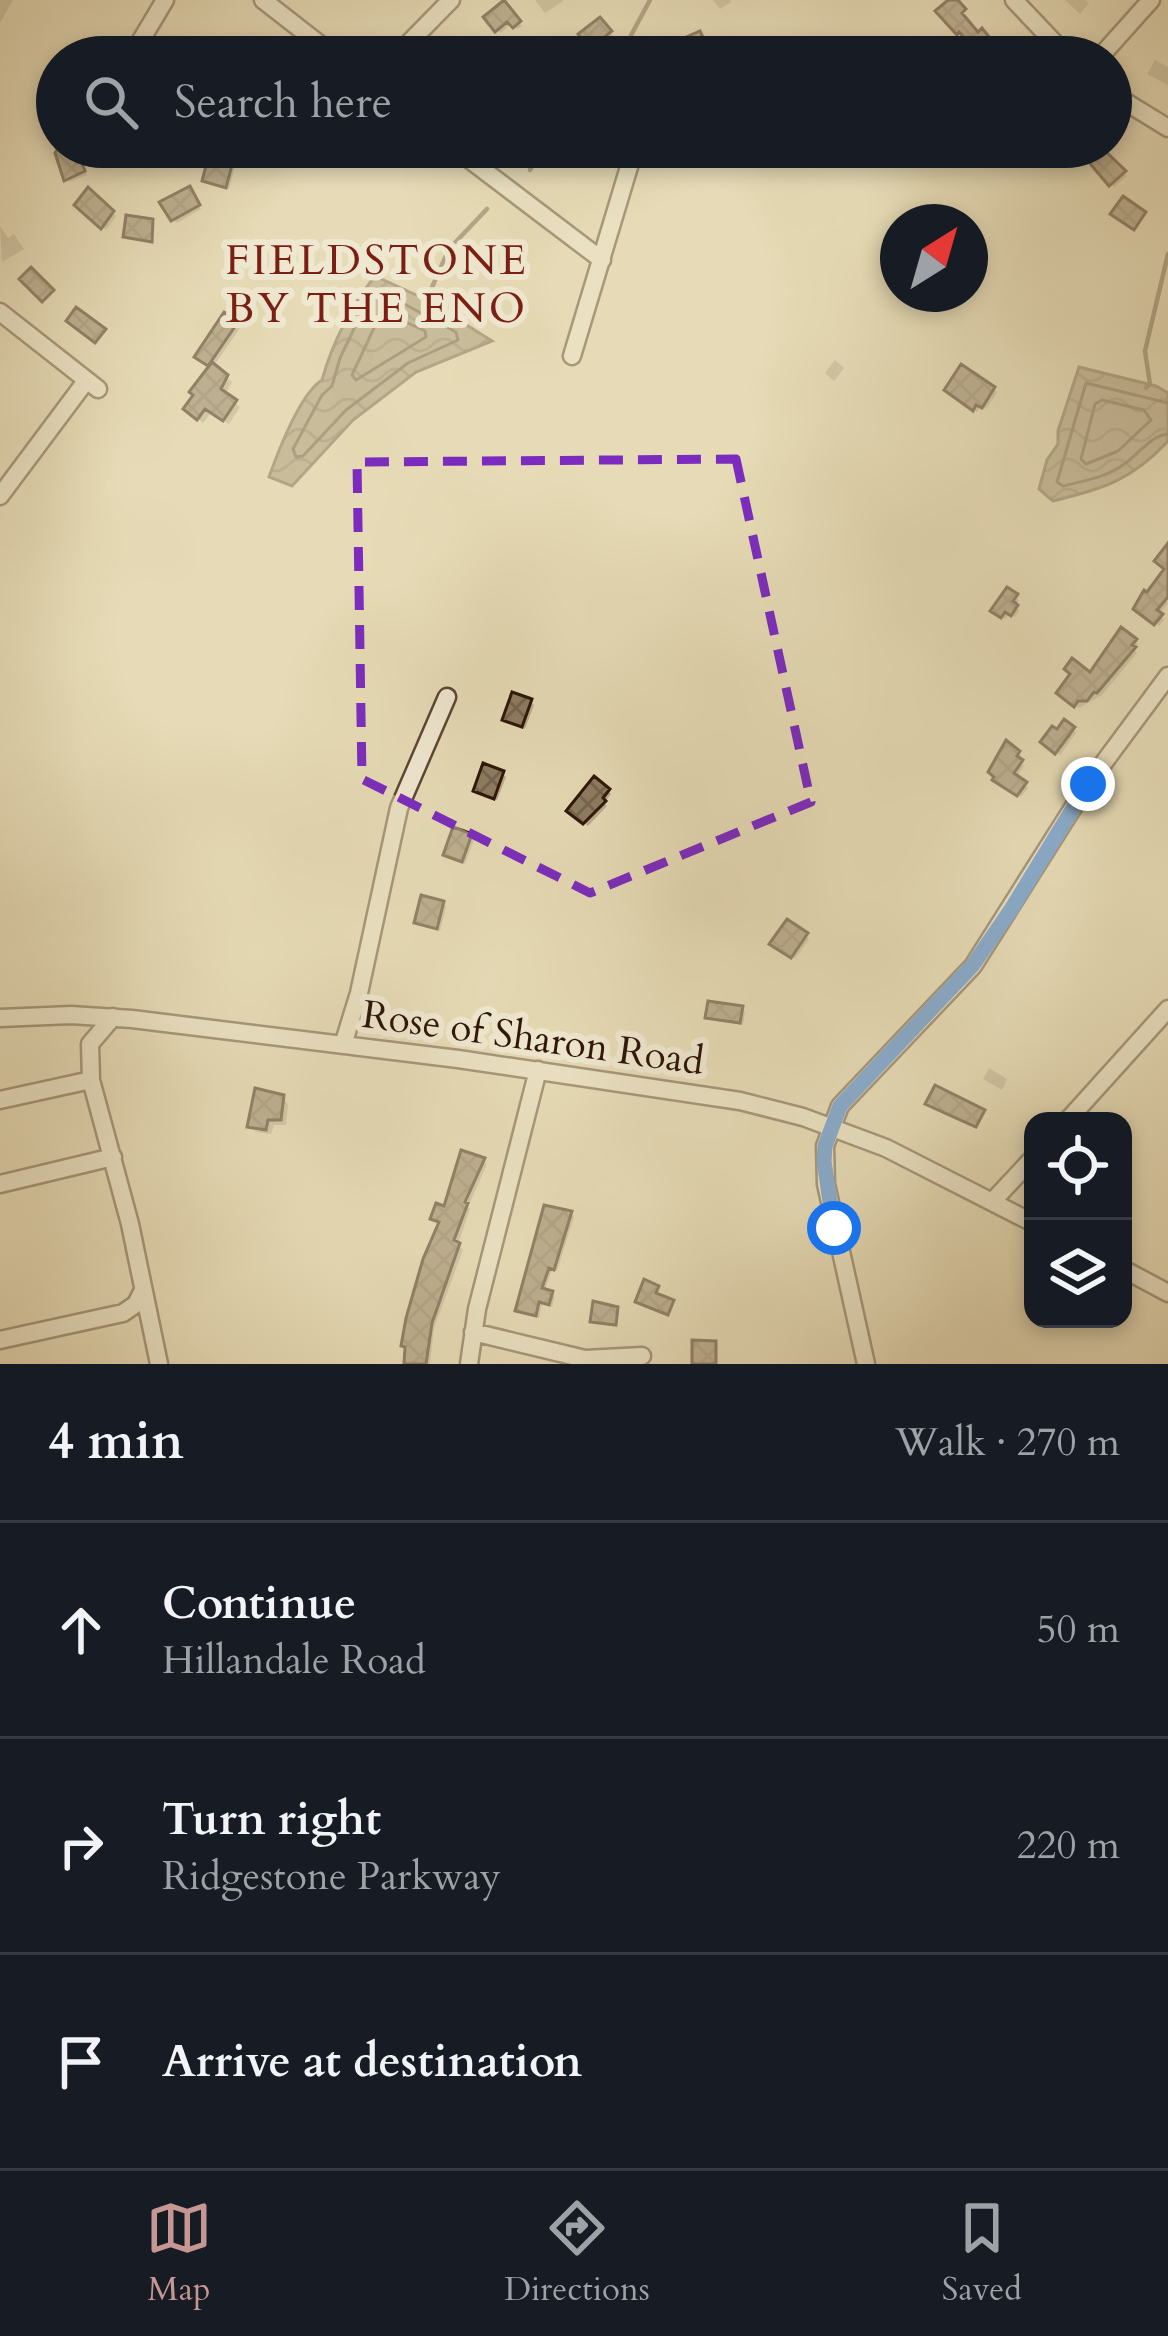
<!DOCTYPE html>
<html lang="en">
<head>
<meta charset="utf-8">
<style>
  :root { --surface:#171b24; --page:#242831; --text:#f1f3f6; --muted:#9ea1a6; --line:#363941; --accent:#c59692 }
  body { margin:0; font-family:Cardo,serif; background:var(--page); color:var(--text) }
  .controls { position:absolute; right:36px; bottom:36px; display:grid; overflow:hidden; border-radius:24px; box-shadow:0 6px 18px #0003 }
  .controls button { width:108px; height:108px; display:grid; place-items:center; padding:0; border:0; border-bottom:3px solid var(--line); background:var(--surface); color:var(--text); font:60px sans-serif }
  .compass { position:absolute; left:880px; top:204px; width:108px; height:108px; border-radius:50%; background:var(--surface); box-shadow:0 6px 18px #0003; rotate:37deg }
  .stop { position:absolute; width:36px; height:36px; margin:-27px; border:9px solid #1a73e8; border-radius:50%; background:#fff }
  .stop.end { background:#1a73e8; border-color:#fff; box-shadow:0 3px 12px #0008 }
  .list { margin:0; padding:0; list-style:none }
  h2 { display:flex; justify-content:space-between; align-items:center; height:156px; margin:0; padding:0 48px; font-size:51px }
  h2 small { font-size:39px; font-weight:400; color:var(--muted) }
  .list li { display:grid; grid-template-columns:78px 1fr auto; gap:36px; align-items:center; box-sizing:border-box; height:216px; padding:0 48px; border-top:3px solid var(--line) }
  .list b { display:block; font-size:45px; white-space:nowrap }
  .list p { margin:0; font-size:39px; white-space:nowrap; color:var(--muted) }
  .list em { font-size:39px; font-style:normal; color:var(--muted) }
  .icon { flex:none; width:66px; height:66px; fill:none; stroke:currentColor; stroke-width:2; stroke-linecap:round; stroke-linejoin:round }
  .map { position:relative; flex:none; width:1168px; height:1364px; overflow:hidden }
  .search { position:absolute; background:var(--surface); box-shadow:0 6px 18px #0003; left:36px; right:36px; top:36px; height:132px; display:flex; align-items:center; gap:30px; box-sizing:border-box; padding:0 42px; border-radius:66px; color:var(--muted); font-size:45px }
  .sheet { height:804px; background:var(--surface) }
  nav { display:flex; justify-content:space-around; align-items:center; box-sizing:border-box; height:168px; border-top:3px solid var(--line); background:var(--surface); font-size:33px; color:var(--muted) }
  nav a { display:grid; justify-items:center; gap:6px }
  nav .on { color:var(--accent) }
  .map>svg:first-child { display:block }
  .water { fill:url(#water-waves); stroke:#76644c; stroke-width:3 }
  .shadow { fill:#0003 }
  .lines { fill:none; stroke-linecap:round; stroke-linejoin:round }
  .shore { stroke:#6a5640; stroke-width:3 }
  .stream { stroke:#76644c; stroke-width:4.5 }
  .building { fill:url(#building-cross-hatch); stroke:#2d1507; stroke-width:3 }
  .minor-casing { stroke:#5b4633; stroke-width:21 }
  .minor { stroke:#efe8d0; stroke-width:16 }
  .route { stroke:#1a73e8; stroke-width:15 }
  .marked { fill:none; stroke:#7b2cbf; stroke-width:9; stroke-dasharray:24 15; stroke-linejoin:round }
  .labels { text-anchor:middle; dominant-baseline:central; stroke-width:12; stroke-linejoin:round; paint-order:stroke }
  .street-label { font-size:39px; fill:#2d1507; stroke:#efe8d0 }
  .neighbourhood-label { font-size:42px; letter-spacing:3px; fill:#7a1f14; stroke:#efe8d0 }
</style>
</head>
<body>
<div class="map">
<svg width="1168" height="1364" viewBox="0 0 1168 1364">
  <defs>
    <pattern id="water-waves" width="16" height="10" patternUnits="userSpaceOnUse" patternTransform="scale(3)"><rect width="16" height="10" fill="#a7987a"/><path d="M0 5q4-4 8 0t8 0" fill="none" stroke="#887b62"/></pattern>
    <pattern id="building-cross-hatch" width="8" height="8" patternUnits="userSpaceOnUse" patternTransform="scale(3)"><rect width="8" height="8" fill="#8d7c62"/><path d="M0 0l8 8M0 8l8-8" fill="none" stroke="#74644f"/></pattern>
  </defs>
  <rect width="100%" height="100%" fill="#e6dbb6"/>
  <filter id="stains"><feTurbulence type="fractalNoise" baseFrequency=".00167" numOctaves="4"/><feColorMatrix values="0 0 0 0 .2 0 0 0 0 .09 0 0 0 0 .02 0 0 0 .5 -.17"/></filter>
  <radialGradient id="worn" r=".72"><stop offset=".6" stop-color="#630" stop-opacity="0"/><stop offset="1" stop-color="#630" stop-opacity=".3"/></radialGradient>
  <path class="water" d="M375 276 427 300 492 341 416 372 353 420 292 486 269 477C278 452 300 394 322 380 333 341 350 308 375 276Z
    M1079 367 1156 386 1168 393V441C1131 481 1104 488 1053 501L1039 489 1047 460 1058 444V431Z"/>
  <path class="shadow" d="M0 0H13L0 23Z
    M535 0H563V1L545 13Z
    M713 0H730L731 2 720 9Z
    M1065 0H1086L1089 3 1080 14Z
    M504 4 522 26 518 29 512 23 501 33 487 17Z
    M600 21 613 36 596 50 583 35Z
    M1155 60 1168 67V85L1147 74Z
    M1078 147H1097L1127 176 1114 187Z
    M77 151 87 175 70 182 67 179Z
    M234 156 237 159 229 189 205 180Z
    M88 191 116 216 106 230 78 205Z
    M193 193 201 209 177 223 173 219Z
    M0 226 8 238 14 234 24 249 2 262Z
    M225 317 240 328 213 367 232 382 225 395 240 407 229 424 212 412 203 423 192 414 212 367 201 360Z
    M835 360 844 368 834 381 825 373Z
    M994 389 997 392 986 409 981 406 977 412 951 393Z
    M1168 548V588L1163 594 1168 604 1159 615 1164 620 1159 626 1137 609 1168 570Z
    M1008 591 1019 600 1015 606 1019 611 1015 617 1010 613 1005 619 994 610Z
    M1122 631 1138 644 1134 650 1137 653 1102 695 1079 708 1060 693 1090 676Z
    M531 702 534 705 525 729 505 719Z
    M1065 724 1076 733 1060 755 1044 742Z
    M1007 744 1022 757 1019 761 1024 766 1016 778 1028 788 1021 797 999 782Z
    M503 774 506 777 497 800 476 790Z
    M594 781 611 794 604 803 607 806 588 826 570 811Z
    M471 837 474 840 465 864 446 855Z
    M443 903 446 907 440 931 417 922Z
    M806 935 809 939 795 959 777 947Z
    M741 1008 745 1012 743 1025 709 1017Z
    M989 1068 1007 1079 1002 1090 983 1079Z
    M282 1098 288 1104 286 1125H274L271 1134 256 1132 250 1126Z
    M483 1161 487 1164 468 1207 470 1209 458 1244 463 1250 434 1328 430 1364H406L442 1224 434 1218 446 1210Z
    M571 1214 574 1217 557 1271 552 1270 544 1292 555 1297 552 1307 542 1304 539 1318 521 1314 518 1310Z"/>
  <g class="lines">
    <path class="shore" d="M382 292 456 332 458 340 408 363 346 410 303 456 296 457 293 449 322 395 332 386 340 358 363 310Z
      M382 311 425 331 426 337 356 380 352 375Z
      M1102 400 1144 410 1151 420 1118 451 1086 464 1081 459 1095 404Z
      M1168 403 1086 383 1057 482 1063 486C1083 481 1103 478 1120 467 1137 457 1149 436 1168 434"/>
    <path class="stream" d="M628 41 650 0
      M530 170 542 147
      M425 303 449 249 487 209
      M1146 388 1150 384 1145 351 1168 254"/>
  </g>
  <path class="building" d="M504 0 521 21 513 28 507 22 495 32 483 17Z
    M948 0H958L966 9 962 13 978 32 982 28 1005 57H982L959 32 957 35 935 11Z
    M600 17 612 31 590 49 578 34Z
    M700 31 712 57H690L684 38Z
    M59 147H76L85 171 64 181 55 153Z
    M211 147 235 153 226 188 202 181Z
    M1076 147H1101L1126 171 1109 186Z
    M190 186 200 205 171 221 159 202Z
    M88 187 114 211 101 229 74 205Z
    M1123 196 1146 212 1134 230 1110 214Z
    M126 215 153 219 152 242 123 237Z
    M31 267 54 290 42 302 19 279Z
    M76 307 106 329 95 343 66 321Z
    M224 312 238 322 208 366 194 357Z
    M212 362 228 375 221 389 237 400 223 421 205 409 197 420 183 409 193 395 189 392Z
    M961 364 995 387 982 408 976 405 973 411 944 390Z
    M1168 543V597L1157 610 1163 614 1154 625 1133 609 1144 590 1147 592 1164 569 1154 561Z
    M1007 587 1018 594 1013 601 1018 605 1011 616 1005 612 1001 618 990 611Z
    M1121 627 1137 639 1132 645 1136 647 1097 693 1094 692 1087 701H1078L1074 707 1056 693 1070 674 1064 669 1072 658 1090 672Z
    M512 692 532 699 522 727 502 720Z
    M1064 719 1075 727 1055 754 1040 742 1052 726 1057 729Z
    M1006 740 1020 751 1017 756 1023 760 1014 773 1027 782 1017 796 992 780 994 777 988 772Z
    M483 763 504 771 494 799 473 791Z
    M594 776 610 789 603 798 606 801 583 824 566 811Z
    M453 827 472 834 462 862 443 855Z
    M421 895 444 901 437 929 414 923Z
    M787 919 808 933 791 958 769 944Z
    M708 1001 743 1006 740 1023 705 1018Z
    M935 1085 985 1110 976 1127 925 1104Z
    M255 1088 284 1095 281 1120H268L266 1130 247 1127Z
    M461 1150 485 1158 465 1202 468 1203 454 1240 460 1243 432 1323 426 1364H404L405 1347 401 1346 406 1318 423 1259 439 1222 430 1219 436 1203 444 1206Z
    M544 1205 572 1211 554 1270 549 1268 542 1288 553 1291 549 1305 539 1302 536 1316 515 1311Z
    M644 1279 659 1286 656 1293 674 1300 668 1315 635 1302Z
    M593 1301 618 1307 616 1325 590 1322Z
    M692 1340 716 1341V1364H692Z"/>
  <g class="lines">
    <g class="minor-casing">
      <path id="minor" d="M263 0 336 57
        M1014 0 1068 57
        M131 57 165 0
        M395 57 451 0
        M1100 57 1151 0
        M1111 93 1168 128
        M139 147 143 150
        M453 147 602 260
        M0 312 98 389
        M572 356 635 147
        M0 496 86 381
        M113 1017 90 1044 91 1080 130 1224 159 1364
        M0 1018 71 1015 132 1019 458 1059 740 1101 803 1117 886 1148 1033 1223
        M343 1045 359 993 399 808 447 697
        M0 1100 91 1080
        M1067 1121 1168 1009
        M0 1184 113 1157
        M992 1202 1033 1158
        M1123 1269 1168 1293
        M473 1332 585 1359 642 1356
        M0 1340 123 1313 136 1304 142 1292
        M469 1364 477 1309 538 1070
        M866 1364 826 1184 825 1146 840 1106 973 966 1088 784 1168 676"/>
    </g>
    <use href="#minor" class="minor"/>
  </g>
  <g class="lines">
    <path class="route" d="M834 1228 824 1161 825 1146 840 1106 973 965 1012 908 1088 784"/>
  </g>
  <path d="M0 0H1168V1364H0ZM736 459 811 802 590 893 362 779 357 462Z" fill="#e6dbb6" fill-opacity=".55" fill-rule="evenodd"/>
  <path class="marked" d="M736 459 811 802 590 893 362 779 357 462Z"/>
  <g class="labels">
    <g class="street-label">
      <text transform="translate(533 1038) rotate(8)">Rose of Sharon Road</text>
    </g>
    <g class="neighbourhood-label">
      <text x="377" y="260">FIELDSTONE<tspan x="377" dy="48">BY THE ENO</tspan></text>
    </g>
  </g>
  <rect width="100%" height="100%" filter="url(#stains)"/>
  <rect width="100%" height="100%" fill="url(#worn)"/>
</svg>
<div class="controls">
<button><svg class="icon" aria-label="locate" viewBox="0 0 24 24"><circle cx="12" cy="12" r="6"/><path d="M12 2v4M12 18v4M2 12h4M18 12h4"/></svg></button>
<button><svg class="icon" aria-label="layers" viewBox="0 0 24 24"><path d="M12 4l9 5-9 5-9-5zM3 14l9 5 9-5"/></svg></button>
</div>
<svg class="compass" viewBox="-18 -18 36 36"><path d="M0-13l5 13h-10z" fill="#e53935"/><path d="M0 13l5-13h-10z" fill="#9ea1a6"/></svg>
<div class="stop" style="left:834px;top:1228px"></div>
<div class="stop end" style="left:1088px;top:784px"></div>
<div class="search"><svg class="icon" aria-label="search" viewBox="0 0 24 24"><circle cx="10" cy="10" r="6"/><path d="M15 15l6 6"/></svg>Search here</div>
</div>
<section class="sheet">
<h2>4 min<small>Walk · 270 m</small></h2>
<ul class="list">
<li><svg class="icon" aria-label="ahead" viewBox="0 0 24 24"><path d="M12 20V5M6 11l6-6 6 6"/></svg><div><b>Continue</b><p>Hillandale Road</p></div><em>50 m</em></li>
<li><svg class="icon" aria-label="right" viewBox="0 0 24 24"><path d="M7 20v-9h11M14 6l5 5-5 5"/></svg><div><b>Turn right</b><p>Ridgestone Parkway</p></div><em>220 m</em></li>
<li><svg class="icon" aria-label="arrive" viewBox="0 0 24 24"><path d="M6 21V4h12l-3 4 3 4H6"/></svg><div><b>Arrive at destination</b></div></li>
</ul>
</section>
<nav>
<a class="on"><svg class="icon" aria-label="map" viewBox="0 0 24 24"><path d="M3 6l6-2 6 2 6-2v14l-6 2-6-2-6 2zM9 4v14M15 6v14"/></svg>Map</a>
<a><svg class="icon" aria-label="directions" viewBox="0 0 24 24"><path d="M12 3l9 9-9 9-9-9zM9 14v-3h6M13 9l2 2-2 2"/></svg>Directions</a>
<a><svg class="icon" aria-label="saved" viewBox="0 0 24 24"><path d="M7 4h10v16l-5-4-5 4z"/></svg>Saved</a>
</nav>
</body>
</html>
